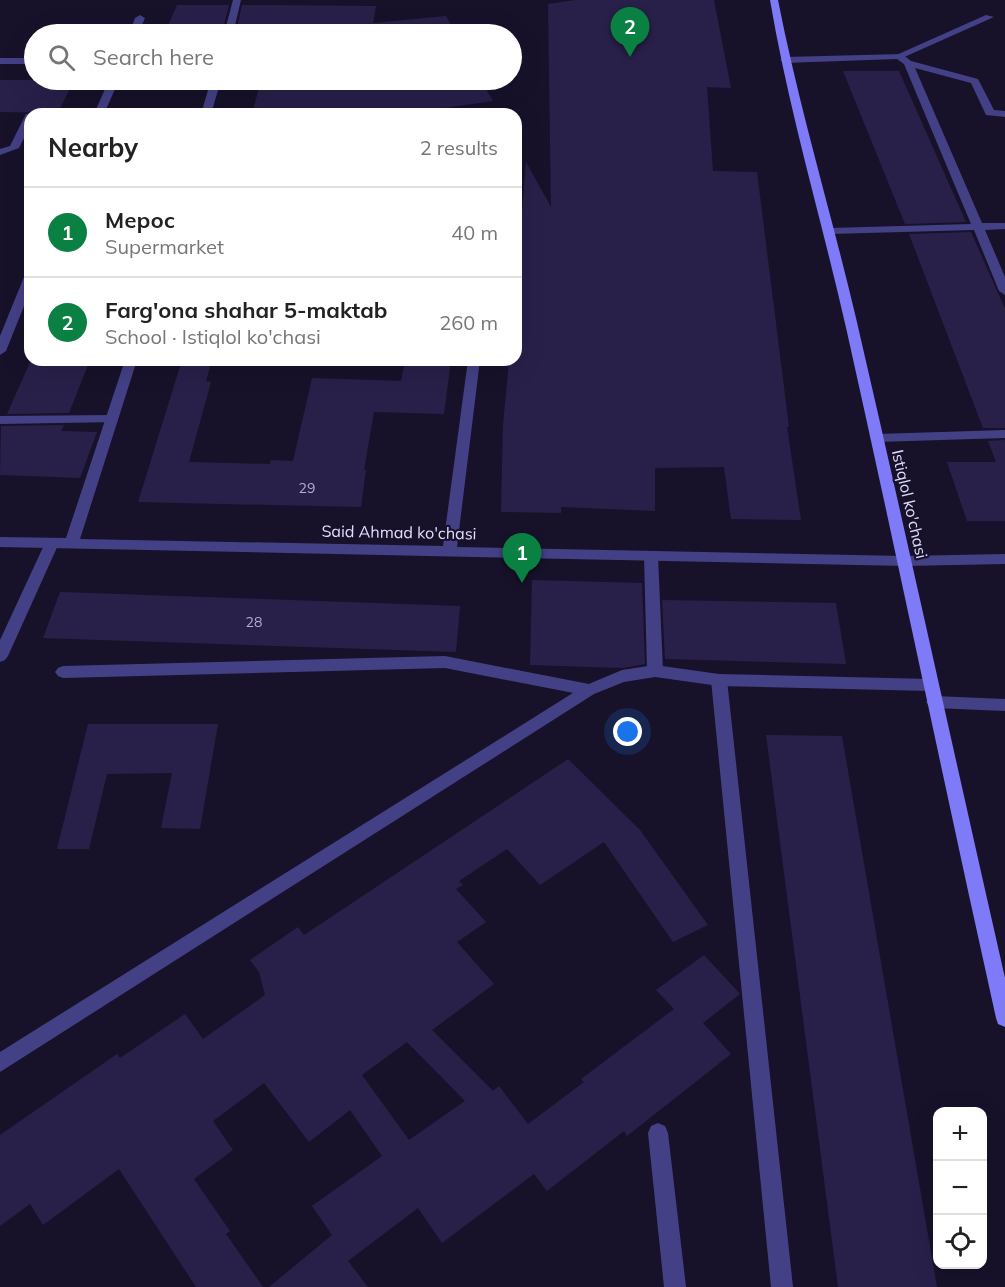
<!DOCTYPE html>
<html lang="en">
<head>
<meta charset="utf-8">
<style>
  :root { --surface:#fff; --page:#f6f6f6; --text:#222; --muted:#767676; --line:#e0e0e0; --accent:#0b8043 }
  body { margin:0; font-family:Mulish,sans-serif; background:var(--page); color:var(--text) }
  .controls { position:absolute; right:18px; bottom:18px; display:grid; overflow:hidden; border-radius:12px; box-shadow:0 6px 24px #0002 }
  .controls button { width:54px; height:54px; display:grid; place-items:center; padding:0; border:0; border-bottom:2px solid var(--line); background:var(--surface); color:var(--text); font:30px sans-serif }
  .you { position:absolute; left:628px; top:732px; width:21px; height:21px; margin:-15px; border:4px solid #fff; border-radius:50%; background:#1a73e8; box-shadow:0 0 0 9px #1a73e833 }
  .badge { display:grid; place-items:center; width:39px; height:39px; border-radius:50%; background:var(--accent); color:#fff; font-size:20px; font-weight:700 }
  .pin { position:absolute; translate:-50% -50px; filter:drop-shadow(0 2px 3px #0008) }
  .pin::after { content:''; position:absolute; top:32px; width:21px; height:18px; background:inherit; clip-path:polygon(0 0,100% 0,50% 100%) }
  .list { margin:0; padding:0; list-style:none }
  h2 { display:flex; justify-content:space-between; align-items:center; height:78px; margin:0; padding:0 24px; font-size:26px }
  h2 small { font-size:20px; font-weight:400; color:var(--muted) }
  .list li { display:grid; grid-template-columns:39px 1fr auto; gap:18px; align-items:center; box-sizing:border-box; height:90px; padding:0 24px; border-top:2px solid var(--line) }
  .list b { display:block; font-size:22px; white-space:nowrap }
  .list p { margin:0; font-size:20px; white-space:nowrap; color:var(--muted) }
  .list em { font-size:20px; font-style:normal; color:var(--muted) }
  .icon { flex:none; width:33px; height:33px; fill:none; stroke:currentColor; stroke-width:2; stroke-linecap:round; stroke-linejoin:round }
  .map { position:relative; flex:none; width:1005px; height:1287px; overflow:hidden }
  .search { position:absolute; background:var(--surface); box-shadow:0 6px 24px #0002; left:24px; top:24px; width:498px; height:66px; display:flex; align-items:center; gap:15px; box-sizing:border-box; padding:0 21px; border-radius:33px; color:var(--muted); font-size:22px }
  .panel { position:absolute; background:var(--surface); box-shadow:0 6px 24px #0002; left:24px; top:108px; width:498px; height:258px; border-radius:18px }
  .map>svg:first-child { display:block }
  .building { fill:#29204a; fill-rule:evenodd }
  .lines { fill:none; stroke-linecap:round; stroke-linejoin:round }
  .service { fill:#444086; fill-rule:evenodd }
  .minor { fill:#444086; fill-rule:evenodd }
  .secondary { fill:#7f7af8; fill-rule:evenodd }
  .labels { text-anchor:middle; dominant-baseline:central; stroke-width:4.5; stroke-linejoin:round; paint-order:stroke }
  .number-label { font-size:14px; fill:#b3aed0 }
  .street-label { font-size:16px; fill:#e1ddfd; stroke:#17122a }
</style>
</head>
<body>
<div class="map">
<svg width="1005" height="1287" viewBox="0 0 1005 1287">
  <rect width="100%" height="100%" fill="#17122a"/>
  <path class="building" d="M576 0H714L731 88 707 87 713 171 757 172 789 427H787L801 520 731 519 724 467 655 468V511L561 507V513L501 512 503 426 509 360H516V286L526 162 551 207 548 4Z
    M177 5H229L222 32 164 34Z
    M242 5 376 6 373 23 446 16 456 34 236 32Z
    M843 71H899L966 222 905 224Z
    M0 80H74L58 113 0 112Z
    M261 80H481L493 101 438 109 388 108 387 114H252Z
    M971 232 1005 309V428H983L909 234Z
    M31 360H90L69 413 7 414Z
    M182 360H212L206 381 211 382 189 462 270 464 271 460 293 461 312 378 401 381 405 360H451L444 414 374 412 364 470H366L361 507 138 502Z
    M64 425 61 431 97 432 80 478 0 475 1 426Z
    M1005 440V521H967L947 462H996L988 441Z
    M532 580 642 583 645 664 623 668 530 665Z
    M60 592 460 606 456 652 43 638Z
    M662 600 836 603 846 664 665 659Z
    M88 724H218L200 829 161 828 172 773 107 774 89 849H57Z
    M766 735 842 736 937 1287H838Z
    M568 759 640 830 708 925 673 942 604 842 540 885 507 849 459 881 463 885 456 889 486 922 457 942 494 984 432 1030 493 1091 499 1086 528 1124 584 1082 581 1079 674 1009 656 990 704 955 740 994 703 1023 731 1054 627 1136 624 1131 547 1191 534 1174 442 1243 418 1208 348 1261 368 1287H269L332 1235 312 1206 382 1156 350 1110 309 1142 264 1083 213 1121 233 1150 194 1179 230 1231 226 1234 263 1287H196L119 1169 43 1225 30 1204 0 1226V1135L117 1054 120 1058 185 1014 203 1039 265 995 259 972 250 960 298 927 304 935ZM407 1042 465 1101 409 1140 362 1075Z"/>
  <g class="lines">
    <path class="service" d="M140 15 145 18 138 34H129L135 18Z
      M902 54 911 61 978 79 994 110 1005 111V117L986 115 971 83 915 68 982 223H1005V229L985 230 1005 277V295L999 291 974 230 830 234 824 231 830 228 971 224 904 64 897 59 785 63 780 60 785 57Z
      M0 58H34V64H0Z
      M109 80H119L104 114H94Z
      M26 114H34H30V126L19 148 0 155V149L10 146Z
      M30 274V291L6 351 0 355V336L24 277Z
      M112 415 118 419 117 422 0 424V416Z
      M1005 430V438L877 442 870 438 877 434Z
      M52 538 59 543 8 656 5 660 0 662V640L45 543Z
      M651 551 658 556 663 671 660 675H650L647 671 644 556Z
      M445 656 589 684 594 686 597 690 594 694 589 696 445 668 63 678 58 676 55 672 58 668 63 666Z
      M719 674 724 676 727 680 793 1287H771L711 680 714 676Z
      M934 696 1005 699V711L934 708 929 706 926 702 929 698Z
      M658 1123 665 1126 668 1133 686 1287H664L648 1133 651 1126Z"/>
    <path class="minor" d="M233 0H241L233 34H224Z
      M986 15 994 17 902 58 894 56Z
      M211 80H221L211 114H201Z
      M125 360H137L80 539 443 546 468 360H480L457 547 905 556 1005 554V564L905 566 0 547V537L66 538Z
      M655 665 719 674 930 679 935 681 938 685 935 689 930 691 719 686 655 677 624 682 594 694 0 1072V1052L584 686 622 670Z"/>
    <path class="secondary" d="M770 0H778C799 107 831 212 856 318 907 538 955 758 1005 978V1027L998 1024 996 1018C945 789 898 560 847 332 822 221 789 112 770 0Z"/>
  </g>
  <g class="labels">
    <g class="number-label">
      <text x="307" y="488">29</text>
      <text x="254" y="622">28</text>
    </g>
    <g class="street-label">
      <text transform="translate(910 504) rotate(77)">Istiqlol ko'chasi</text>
      <text transform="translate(399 532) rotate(1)">Said Ahmad ko'chasi</text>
    </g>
  </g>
</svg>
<div class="controls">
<button>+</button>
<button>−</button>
<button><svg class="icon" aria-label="locate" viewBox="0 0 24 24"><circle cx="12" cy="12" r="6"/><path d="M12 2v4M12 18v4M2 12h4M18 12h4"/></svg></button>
</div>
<div class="you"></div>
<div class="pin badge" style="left:522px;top:583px">1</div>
<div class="pin badge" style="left:630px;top:57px">2</div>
<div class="search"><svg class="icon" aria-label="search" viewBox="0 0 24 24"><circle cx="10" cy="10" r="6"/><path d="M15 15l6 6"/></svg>Search here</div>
<section class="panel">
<h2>Nearby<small>2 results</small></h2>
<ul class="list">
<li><span class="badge">1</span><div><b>Мерос</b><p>Supermarket</p></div><em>40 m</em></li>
<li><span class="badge">2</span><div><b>Farg'ona shahar 5-maktab</b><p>School · Istiqlol ko'chasi</p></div><em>260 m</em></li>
</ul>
</section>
</div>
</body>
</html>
